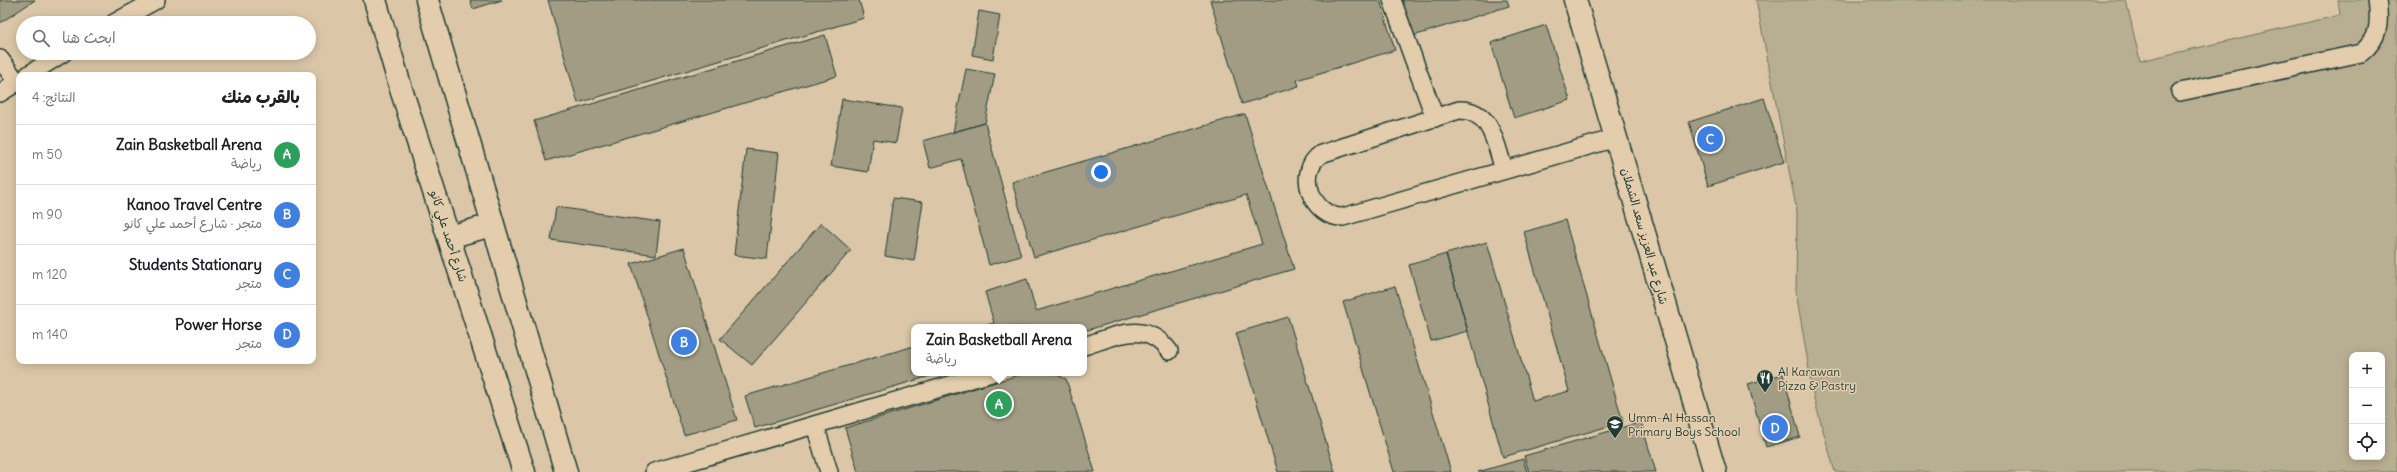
<!DOCTYPE html>
<html lang="ar">
<head>
<meta charset="utf-8">
<style>
  :root { --surface:#fff; --page:#f6f6f6; --text:#202124; --muted:#757577; --line:#e0e0e0; --accent:#1a73e8 }
  body { margin:0; font-family:Delius,"Playpen Sans Arabic",sans-serif; background:var(--page); color:var(--text); direction:rtl }
  .controls { position:absolute; right:12px; bottom:12px; display:grid; overflow:hidden; border-radius:8px; box-shadow:0 2px 10px #0003 }
  .controls button { width:36px; height:36px; display:grid; place-items:center; padding:0; border:0; border-bottom:1px solid var(--line); background:var(--surface); color:var(--text); font:20px sans-serif }
  .you { position:absolute; left:1101px; top:172px; width:14px; height:14px; margin:-10px; border:3px solid #fff; border-radius:50%; background:#1a73e8; box-shadow:0 0 0 6px #1a73e833 }
  .badge { display:grid; place-items:center; width:26px; height:26px; border-radius:50%; background:var(--accent); color:#fff; font-size:13px; font-weight:700 }
  .pin { position:absolute; translate:-50% -50%; border:2px solid #fff; box-shadow:0 1px 4px #0006 }
  .popup { position:absolute; left:911px; top:324px; width:176px; height:52px; box-sizing:border-box; display:grid; place-content:center; border-radius:8px; background:var(--surface); filter:drop-shadow(0 1px 3px #0005); font-size:13px; white-space:nowrap; color:var(--muted) }
  .popup b { font-size:15px; color:var(--text) }
  .popup::after { content:''; position:absolute; left:50%; top:100%; margin-left:-8px; border:8px solid transparent; border-top-color:var(--surface) }
  .list { margin:0; padding:0; list-style:none }
  h2 { display:flex; justify-content:space-between; align-items:center; height:52px; margin:0; padding:0 16px; font-size:17px }
  h2 small { font-size:13px; font-weight:400; color:var(--muted) }
  .list li { display:grid; grid-template-columns:26px 1fr auto; gap:12px; align-items:center; box-sizing:border-box; height:60px; padding:0 16px; border-top:1px solid var(--line) }
  .list b { display:block; font-size:15px; white-space:nowrap }
  .list p { margin:0; font-size:13px; white-space:nowrap; color:var(--muted) }
  .list em { font-size:13px; font-style:normal; color:var(--muted) }
  .icon { flex:none; width:22px; height:22px; fill:none; stroke:currentColor; stroke-width:2; stroke-linecap:round; stroke-linejoin:round }
  .map { position:relative; flex:none; width:2397px; height:472px; overflow:hidden; direction:ltr }
  .search { position:absolute; background:var(--surface); box-shadow:0 2px 10px #0003; left:16px; top:16px; width:300px; height:44px; display:flex; align-items:center; gap:10px; box-sizing:border-box; padding:0 14px; border-radius:22px; color:var(--muted); font-size:15px }
  .panel { position:absolute; background:var(--surface); box-shadow:0 2px 10px #0003; left:16px; top:72px; width:300px; height:292px; border-radius:8px; direction:rtl }
  .map>svg:first-child { display:block }
  .green { fill:#b8ae92; stroke:#6c7663; fill-rule:evenodd }
  .building { fill:#a19c83; stroke:#1f3d34 }
  .lines { fill:none; stroke-linecap:round; stroke-linejoin:round }
  .service-casing { stroke:#1f3d34; stroke-width:20 }
  .tertiary-casing { stroke:#1f3d34; stroke-width:25 }
  .secondary-casing { stroke:#1f3d34; stroke-width:25 }
  .service { stroke:#e3cdac; stroke-width:17 }
  .tertiary { stroke:#e3cdac; stroke-width:22 }
  .secondary { stroke:#e3cdac; stroke-width:22 }
  .labels { text-anchor:middle; dominant-baseline:central; stroke-width:3; stroke-linejoin:round; paint-order:stroke }
  .street-label { font-size:12px; fill:#1f3d34; stroke:#e3cdac }
  .poi-label { font-size:12px; fill:#1f3d34; stroke:#e3cdac; text-anchor:start }
</style>
</head>
<body>
<div class="map">
<svg width="2397" height="472" viewBox="0 0 2397 472">
  <rect width="100%" height="100%" fill="#dbc7a7"/>
  <filter id="ink" filterUnits="userSpaceOnUse"><feTurbulence type="fractalNoise" baseFrequency=".025" numOctaves="2"/><feDisplacementMap in="SourceGraphic" scale="8" xChannelSelector="R" yChannelSelector="G"/><feConvolveMatrix kernelMatrix="1 2 1 2 8 2 1 2 1" color-interpolation-filters="sRGB"/></filter>
  <g filter="url(#ink)">
    <path class="green" d="M1756 0H2126L2140 61 2340 15 2338 0H2397V472H1835L1814 399 1796 292 1797 212ZM2352 355H2382V457H2352Z"/>
    <path class="building" d="M0 0H35L0 23Z
      M470 0H502L473 9Z
      M548 0H859L864 18 578 103Z
      M1210 0H1380L1395 50 1297 80 1299 86 1242 104Z
      M1395 0H1507L1509 6 1407 38Z
      M979 11 1000 15 993 59 972 55Z
      M1546 25 1570 100 1514 118 1491 43Z
      M825 35 837 76 546 161 534 121Z
      M966 69 995 74 985 123 953 132Z
      M1764 98 1784 162 1708 186 1689 122Z
      M842 99 902 108 896 143 873 139 868 172 831 166Z
      M1245 114 1294 269 1084 331V327H980L994 323 985 292 1027 279 1036 311 1262 244 1246 195 1034 257 1012 182Z
      M985 123 1021 256 989 265 961 159 930 168 923 141Z
      M746 149 779 153 767 259 734 255Z
      M893 198 923 202 914 261 885 256Z
      M556 207 660 222 656 255 551 240Z
      M1565 220 1623 422 1503 457 1446 254 1487 242 1533 401 1569 391 1524 232Z
      M821 223 851 250 752 365 720 339Z
      M684 248 737 420 684 435 631 264Z
      M1446 254 1468 331 1431 341 1409 265Z
      M1395 286 1451 472H1394L1343 302Z
      M1288 317 1335 472H1278L1236 333Z
      M914 346V373H940L755 428 745 396Z
      M1025 373H1053L1066 379 1095 472H858L845 428Z
      M1783 374 1800 437 1766 447 1748 384Z
      M1641 422 1656 472H1529L1524 456Z
      M1523 459 1527 472H1478Z"/>
    <g class="lines">
      <g class="service-casing">
        <path id="service" d="M1392 0 1435 118
          M114 23 156 0
          M0 59 17 82
          M28 75 63 53
          M2180 92 2361 53C2380 38 2380 22 2377 0
          M0 93 19 81
          M1504 170C1496 146 1492 109 1459 110L1321 154C1295 172 1312 218 1343 217L1616 138
          M1084 346C1116 336 1145 319 1169 351
          M815 425 829 472
          M654 472 991 373"/>
      </g>
      <g class="tertiary-casing">
        <path id="tertiary" d="M1575 0 1715 472"/>
      </g>
      <g class="secondary-casing">
        <path id="secondary" d="M375 0 401 89 524 472
          M427 0 566 472
          M449 237 492 225"/>
      </g>
      <use href="#service" class="service"/>
      <use href="#tertiary" class="tertiary"/>
      <use href="#secondary" class="secondary"/>
    </g>
  </g>
  <defs>
    <g id="restaurant-pin" transform="scale(0.9)"><path d="M0 17L-7.5 6A9.5 9.5 0 1 1 7.5 6Z" fill="#1f3d34" stroke="#e3cdac"/><path d="M-5-6h1v4h1v-4h1v4h1v-4h1v5L-1.5 .5V6h-2V.5L-5-1ZM5-6V6H3V1.5H1.5Q1.5-4 5-6Z" fill="#fff"/></g>
    <g id="school-pin" transform="scale(0.9)"><path d="M0 17L-7.5 6A9.5 9.5 0 1 1 7.5 6Z" fill="#1f3d34" stroke="#e3cdac"/><path d="M0-5L7-2L0 1L-7-2ZM-4 1L0 2.5L4 1V4Q0 6-4 4Z" fill="#fff"/></g>
  </defs>
  <g fill-rule="evenodd">
    <use href="#restaurant-pin" x="1765" y="378"/>
    <use href="#school-pin" x="1615" y="424"/>
  </g>
  <g class="labels">
    <g class="street-label">
      <text transform="translate(449 236) rotate(72)">شارع أحمد علي كانو</text>
      <text transform="translate(1645 236) rotate(74)">شارع عبد العزيز سعد الشملان</text>
    </g>
    <g class="poi-label">
      <text x="1778" y="371">Al Karawan<tspan x="1778" dy="14">Pizza &amp; Pastry</tspan></text>
      <text x="1628" y="417">Umm-Al Hassan<tspan x="1628" dy="14">Primary Boys School</tspan></text>
    </g>
  </g>
</svg>
<div class="controls">
<button>+</button>
<button>−</button>
<button><svg class="icon" aria-label="locate" viewBox="0 0 24 24"><circle cx="12" cy="12" r="6"/><path d="M12 2v4M12 18v4M2 12h4M18 12h4"/></svg></button>
</div>
<div class="you"></div>
<div class="pin badge" style="left:999px;top:404px;background:#2e9e5b">A</div>
<div class="popup"><b>Zain Basketball Arena</b>رياضة</div>
<div class="pin badge" style="left:684px;top:342px;background:#3f7fe0">B</div>
<div class="pin badge" style="left:1710px;top:139px;background:#3f7fe0">C</div>
<div class="pin badge" style="left:1775px;top:428px;background:#3f7fe0">D</div>
<div class="search"><svg class="icon" aria-label="search" viewBox="0 0 24 24"><circle cx="10" cy="10" r="6"/><path d="M15 15l6 6"/></svg>ابحث هنا</div>
<section class="panel">
<h2>بالقرب منك<small>النتائج: 4</small></h2>
<ul class="list">
<li><span class="badge" style="background:#2e9e5b">A</span><div><b>Zain Basketball Arena</b><p>رياضة</p></div><em>50 m</em></li>
<li><span class="badge" style="background:#3f7fe0">B</span><div><b>Kanoo Travel Centre</b><p>متجر · شارع أحمد علي كانو</p></div><em>90 m</em></li>
<li><span class="badge" style="background:#3f7fe0">C</span><div><b>Students Stationary</b><p>متجر</p></div><em>120 m</em></li>
<li><span class="badge" style="background:#3f7fe0">D</span><div><b>Power Horse</b><p>متجر</p></div><em>140 m</em></li>
</ul>
</section>
</div>
</body>
</html>
